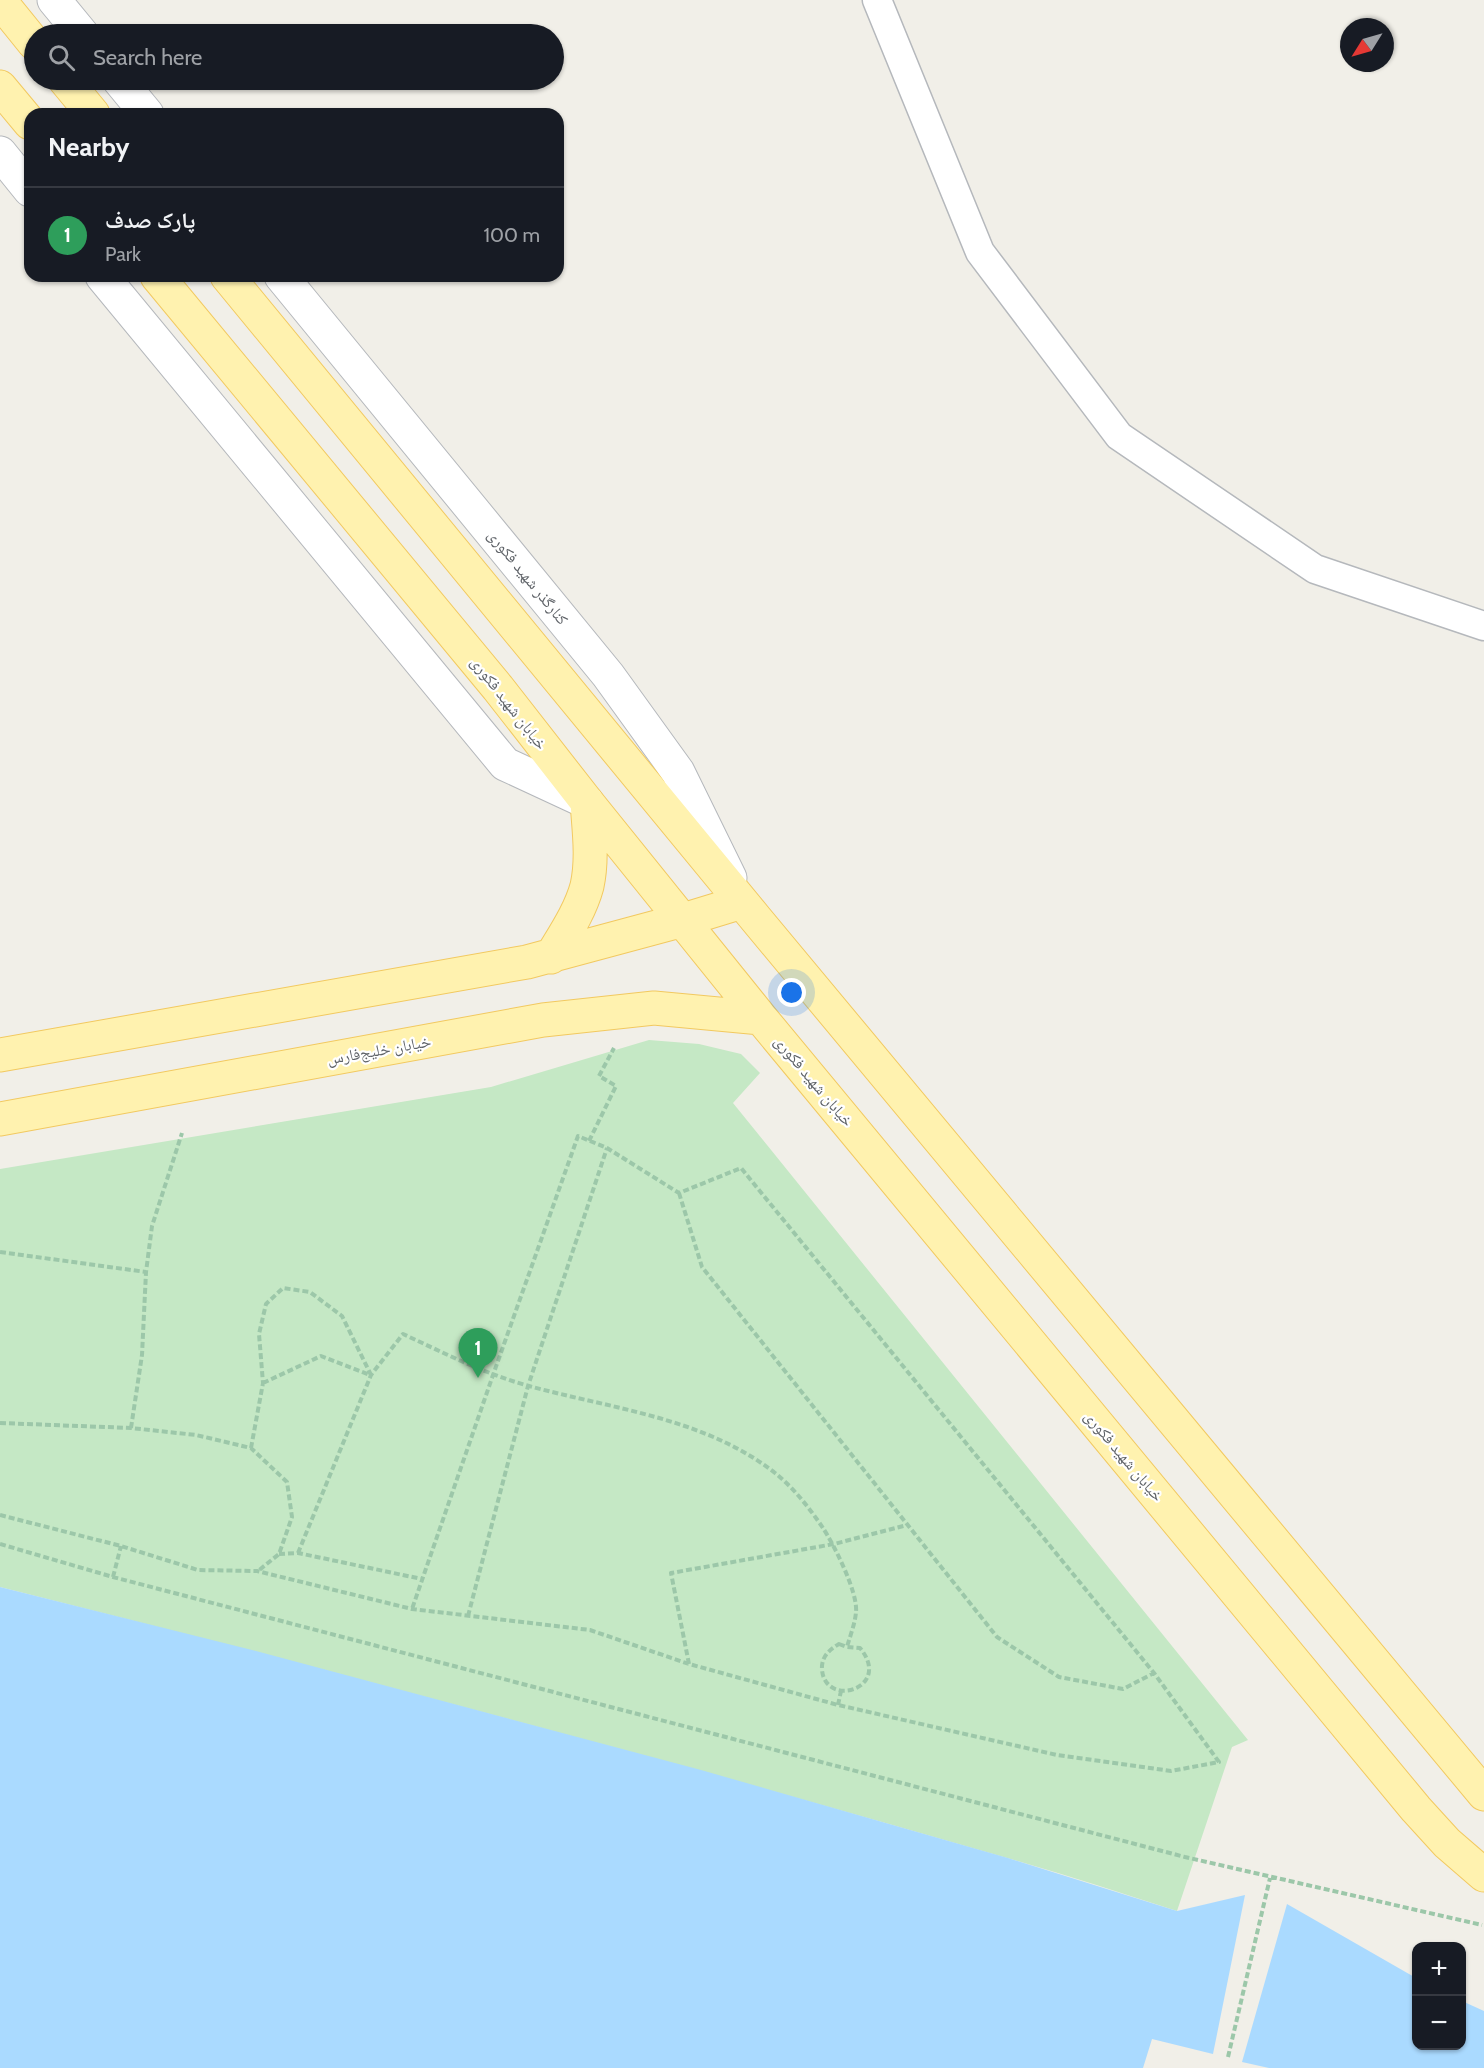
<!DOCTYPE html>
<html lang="en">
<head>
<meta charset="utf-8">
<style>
  :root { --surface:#171b24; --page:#20242c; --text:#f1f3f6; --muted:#9ea1a6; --line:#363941; --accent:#1a73e8 }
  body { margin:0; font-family:Cabin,"Noto Naskh Arabic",sans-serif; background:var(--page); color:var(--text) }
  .controls { position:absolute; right:18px; bottom:18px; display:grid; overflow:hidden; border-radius:12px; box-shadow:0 2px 4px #0004 }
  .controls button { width:54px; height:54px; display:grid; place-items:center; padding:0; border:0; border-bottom:2px solid var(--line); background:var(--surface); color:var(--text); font:30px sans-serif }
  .compass { position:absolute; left:1340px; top:18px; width:54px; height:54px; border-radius:50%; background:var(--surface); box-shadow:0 2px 4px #0004; rotate:233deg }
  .you { position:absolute; left:792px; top:993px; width:21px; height:21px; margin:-15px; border:4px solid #fff; border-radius:50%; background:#1a73e8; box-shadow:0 0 0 9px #1a73e833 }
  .badge { display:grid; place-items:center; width:39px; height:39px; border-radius:50%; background:var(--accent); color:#fff; font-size:20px; font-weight:700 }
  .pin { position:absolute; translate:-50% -50px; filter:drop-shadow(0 2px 3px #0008) }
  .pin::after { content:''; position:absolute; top:32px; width:21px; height:18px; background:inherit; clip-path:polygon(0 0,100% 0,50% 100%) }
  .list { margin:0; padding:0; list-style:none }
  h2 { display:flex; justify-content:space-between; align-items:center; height:78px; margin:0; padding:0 24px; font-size:26px }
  h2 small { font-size:20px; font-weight:400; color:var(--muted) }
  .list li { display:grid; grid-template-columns:39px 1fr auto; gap:18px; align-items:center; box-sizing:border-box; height:96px; padding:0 24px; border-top:2px solid var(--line) }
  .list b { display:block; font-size:22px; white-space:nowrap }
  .list p { margin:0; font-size:20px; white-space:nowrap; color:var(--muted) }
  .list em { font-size:20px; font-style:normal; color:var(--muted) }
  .icon { flex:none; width:33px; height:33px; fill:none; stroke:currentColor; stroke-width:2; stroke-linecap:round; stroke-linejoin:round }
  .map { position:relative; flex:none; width:1484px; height:2068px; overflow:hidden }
  .search { position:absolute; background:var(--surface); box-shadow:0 2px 4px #0004; left:24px; top:24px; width:540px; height:66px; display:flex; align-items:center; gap:15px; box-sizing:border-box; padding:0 21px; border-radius:33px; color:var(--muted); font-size:22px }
  .panel { position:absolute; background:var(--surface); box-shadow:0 2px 4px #0004; left:24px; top:108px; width:540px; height:174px; border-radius:18px }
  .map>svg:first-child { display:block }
  .green { fill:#c5e8c5 }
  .water { fill:#aadaff }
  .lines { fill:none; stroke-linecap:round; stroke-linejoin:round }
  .minor-casing { stroke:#b5b8bc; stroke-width:31 }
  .tertiary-casing { stroke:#b5b8bc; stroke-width:35 }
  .primary-casing { stroke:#f2c960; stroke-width:35 }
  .path { stroke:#9cc7a9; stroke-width:4; stroke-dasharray:6 3; stroke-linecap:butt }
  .minor { stroke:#fff; stroke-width:28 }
  .tertiary { stroke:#fff; stroke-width:33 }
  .primary { stroke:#fff2af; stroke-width:33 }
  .labels { text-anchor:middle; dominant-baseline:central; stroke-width:4.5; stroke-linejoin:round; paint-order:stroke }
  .street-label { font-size:16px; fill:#5f6368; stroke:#fff }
</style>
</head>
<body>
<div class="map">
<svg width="1484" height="2068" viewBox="0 0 1484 2068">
  <rect width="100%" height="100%" fill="#f1efe8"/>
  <path class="green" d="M649 1040 699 1044 741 1054 760 1073 733 1103 1248 1740 1232 1747 1177 1911C1120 1893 1064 1874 1007 1858 673 1761 337 1672 0 1587V1169L491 1087Z"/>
  <path class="water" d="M0 1587 256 1651 701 1770 1008 1858 1177 1911 1245 1895 1213 2054 1152 2039 1143 2068H0Z
    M1287 1904 1416 1978V2046H1462V2001L1484 2011V2068H1269L1242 2062Z"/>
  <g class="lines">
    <g class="minor-casing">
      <path id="minor" d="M877 0 980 252 1119 436 1315 569 1484 626"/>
    </g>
    <g class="tertiary-casing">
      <path id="tertiary" d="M54 0 82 34
        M119 80 147 114
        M0 153 30 190
        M102 276 505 764 587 802
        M281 276 608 675 678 772 730 878"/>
    </g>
    <g class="primary-casing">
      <path id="primary" d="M0 1 34 43
        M65 80 93 114
        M0 87 30 123
        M157 276 498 688 587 802 761 1018 1416 1809 1447 1843 1484 1875
        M227 276 756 919 1484 1794
        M551 957C564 935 580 912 587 886 593 859 589 830 587 802
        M0 1055 527 962 683 920 742 902
        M0 1119 543 1020 654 1008 761 1018"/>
    </g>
    <path class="path" d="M589 1141 616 1086 599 1076 614 1048
      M679 1193 702 1267 997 1637 1059 1677 1123 1689 1154 1673
      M0 1252 146 1272
      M263 1383 321 1356 370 1375
      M0 1423 131 1428 196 1435 251 1448 287 1482 292 1517 279 1554 258 1571
      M131 1428 142 1355 146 1272 152 1226 182 1133
      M251 1448 263 1383 259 1334 266 1304 283 1288 310 1292 342 1316 371 1375
      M0 1515 121 1546 198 1570 257 1571 412 1609 590 1630 689 1664 838 1705 1057 1755 1171 1771 1219 1762 1154 1673 741 1168 679 1193 607 1148 578 1136 493 1375 412 1609
      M0 1544 113 1577 1185 1857 1482 1925
      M298 1553 371 1375 403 1334C444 1353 485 1374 529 1386 613 1409 705 1418 775 1473 794 1488 810 1509 823 1528 834 1545 858 1592 856 1612 855 1624 850 1636 847 1647
      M279 1554 298 1553 422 1579
      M113 1577 121 1546
      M468 1616 528 1386 607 1148
      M839 1644 847 1647 860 1648C893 1688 826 1709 822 1670 821 1657 829 1650 839 1644Z
      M689 1664 671 1573 834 1544 907 1525
      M838 1705 841 1691
      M1228 2057 1270 1878"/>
    <use href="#minor" class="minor"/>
    <use href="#tertiary" class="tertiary"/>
    <use href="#primary" class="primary"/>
  </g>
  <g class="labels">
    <g class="street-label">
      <text transform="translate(528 577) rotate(51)">کنارگذر شهید فکوری</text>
      <text transform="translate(509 703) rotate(52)">خیابان شهید فکوری</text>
      <text transform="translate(379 1050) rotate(-10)">خیابان خلیج‌فارس</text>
      <text transform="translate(814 1081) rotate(50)">خیابان شهید فکوری</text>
      <text transform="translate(1124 1456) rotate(50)">خیابان شهید فکوری</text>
    </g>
  </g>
</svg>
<div class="controls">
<button>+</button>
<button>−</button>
</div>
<svg class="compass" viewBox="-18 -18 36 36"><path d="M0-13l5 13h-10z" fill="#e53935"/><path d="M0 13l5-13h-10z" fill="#9ea1a6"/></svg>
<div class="you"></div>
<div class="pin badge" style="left:478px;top:1378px;background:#2e9e5b">1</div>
<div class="search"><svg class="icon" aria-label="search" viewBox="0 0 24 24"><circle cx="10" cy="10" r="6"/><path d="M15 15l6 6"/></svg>Search here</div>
<section class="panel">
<h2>Nearby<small></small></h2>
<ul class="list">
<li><span class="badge" style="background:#2e9e5b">1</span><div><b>پارک صدف</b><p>Park</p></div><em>100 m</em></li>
</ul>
</section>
</div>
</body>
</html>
